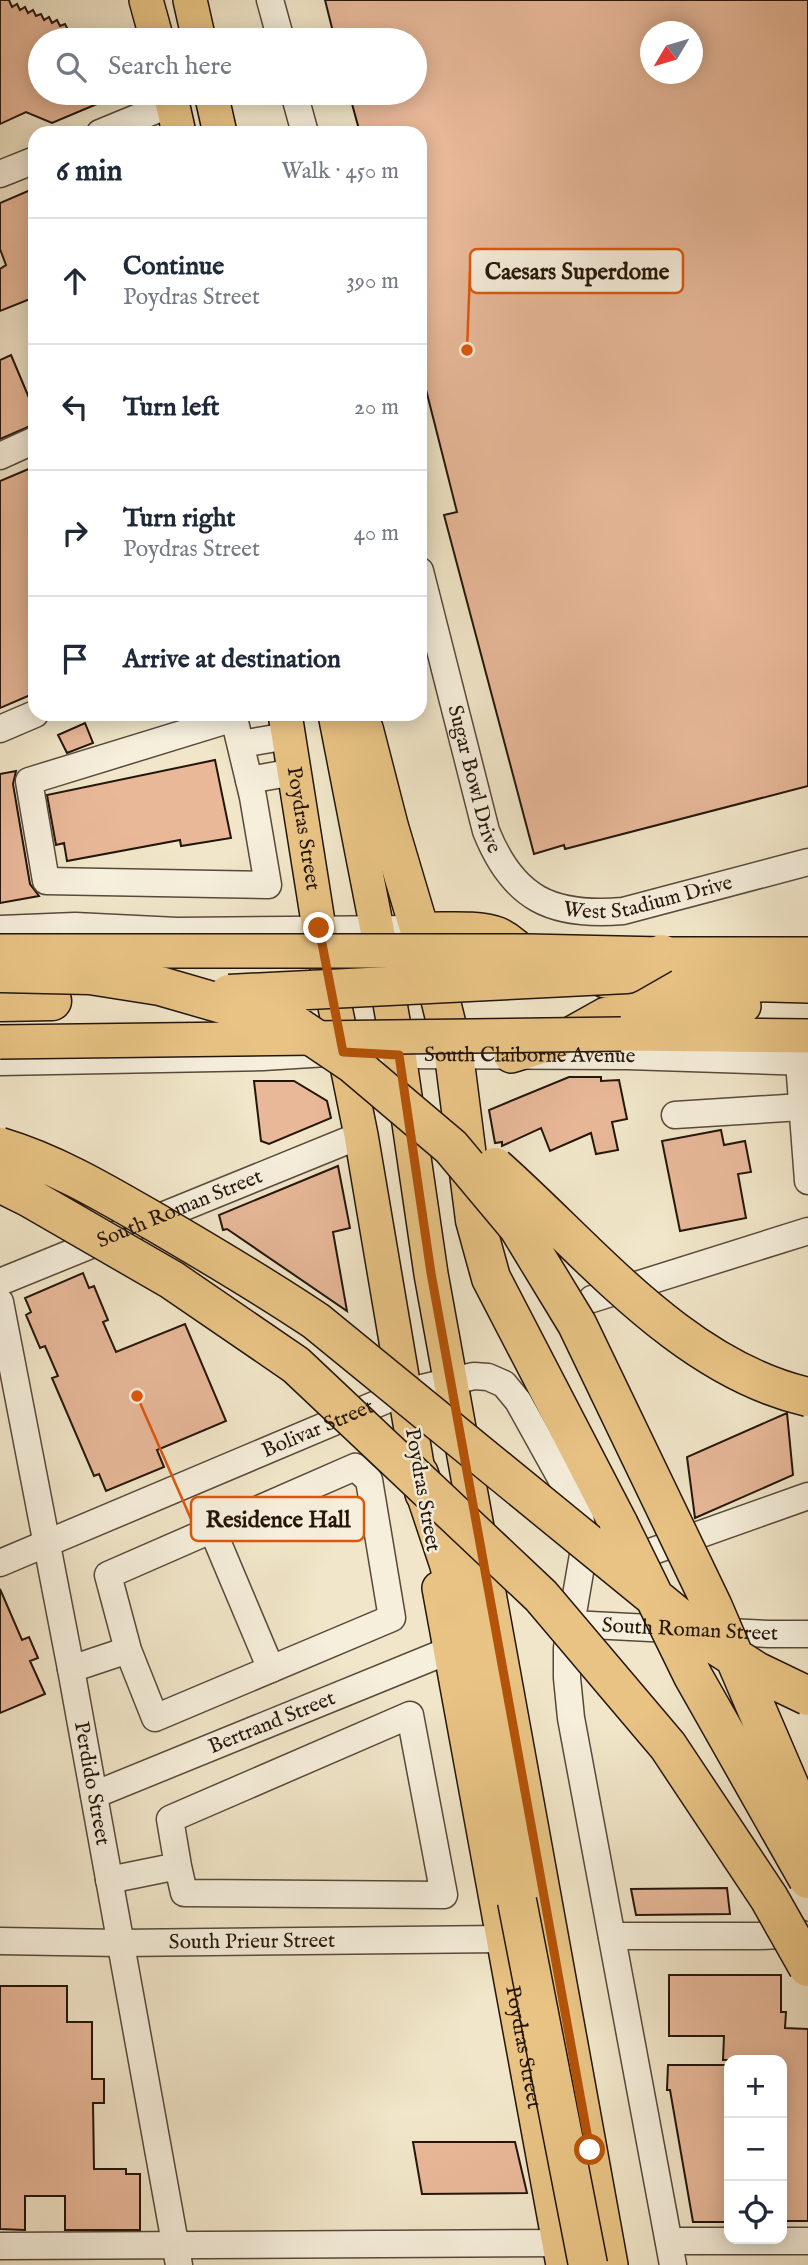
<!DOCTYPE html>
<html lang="en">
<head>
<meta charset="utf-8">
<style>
  :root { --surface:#fff; --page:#f2f2f3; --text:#1f2937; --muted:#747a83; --line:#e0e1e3 }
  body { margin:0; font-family:"IM FELL English",serif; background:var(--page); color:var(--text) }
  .controls { position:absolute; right:21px; bottom:21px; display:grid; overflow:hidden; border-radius:14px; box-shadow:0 4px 18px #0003 }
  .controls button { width:63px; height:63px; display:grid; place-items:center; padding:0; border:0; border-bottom:2px solid var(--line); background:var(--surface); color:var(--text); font:35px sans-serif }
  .compass { position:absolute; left:640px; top:21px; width:63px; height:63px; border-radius:50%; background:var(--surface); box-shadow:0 4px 18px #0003; rotate:232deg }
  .stop { position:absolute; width:21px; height:21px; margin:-16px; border:5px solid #b45309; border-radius:50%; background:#fff }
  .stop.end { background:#b45309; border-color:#fff; box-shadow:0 2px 7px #0008 }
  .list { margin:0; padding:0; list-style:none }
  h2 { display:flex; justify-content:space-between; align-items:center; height:91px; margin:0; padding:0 28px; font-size:30px }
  h2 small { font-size:23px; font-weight:400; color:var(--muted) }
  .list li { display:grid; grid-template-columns:46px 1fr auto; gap:21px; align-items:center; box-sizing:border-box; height:126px; padding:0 28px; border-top:2px solid var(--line) }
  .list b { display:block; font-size:26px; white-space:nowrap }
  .list p { margin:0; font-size:23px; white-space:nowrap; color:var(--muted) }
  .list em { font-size:23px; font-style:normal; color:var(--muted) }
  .icon { flex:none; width:38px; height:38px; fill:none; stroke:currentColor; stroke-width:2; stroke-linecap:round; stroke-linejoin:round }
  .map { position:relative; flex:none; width:808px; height:2265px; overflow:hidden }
  .search { position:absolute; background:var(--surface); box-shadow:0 4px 18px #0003; left:28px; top:28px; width:399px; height:77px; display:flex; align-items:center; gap:18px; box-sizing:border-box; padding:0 24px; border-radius:38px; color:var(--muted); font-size:26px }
  .panel { position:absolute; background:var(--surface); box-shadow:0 4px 18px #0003; left:28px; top:126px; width:399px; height:595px; border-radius:21px }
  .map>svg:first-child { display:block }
  .building { fill:#e8b899; stroke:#24150b; stroke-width:2; fill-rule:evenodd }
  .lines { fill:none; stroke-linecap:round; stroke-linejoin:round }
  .minor-casing { stroke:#57493a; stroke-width:29 }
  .major-casing { stroke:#24150b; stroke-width:36 }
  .highway-casing { stroke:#24150b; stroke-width:41 }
  .minor { stroke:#f6efdc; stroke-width:26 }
  .major { stroke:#e8c384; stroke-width:33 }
  .highway { stroke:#e8c384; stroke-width:38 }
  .major-bridge-casing { stroke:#24150b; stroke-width:36; stroke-linecap:butt }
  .highway-bridge-casing { stroke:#24150b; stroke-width:41; stroke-linecap:butt }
  .major-bridge { stroke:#e8c384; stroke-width:33 }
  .highway-bridge { stroke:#e8c384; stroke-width:38 }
  .route { stroke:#b45309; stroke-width:9 }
  .labels { text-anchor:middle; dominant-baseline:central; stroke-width:5; stroke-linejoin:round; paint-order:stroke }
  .street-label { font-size:21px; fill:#24150b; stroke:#f6efdc }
  .leader { fill:none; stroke:#de560c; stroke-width:2.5 }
  .callout-dot { fill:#de560c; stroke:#f6efdc; stroke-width:2.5 }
  .callout { fill:#f6efdc; stroke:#de560c; stroke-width:2.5 }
  .callout-label { font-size:23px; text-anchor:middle; font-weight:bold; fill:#24150b }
</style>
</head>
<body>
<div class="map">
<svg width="808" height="2265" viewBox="0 0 808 2265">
  <rect width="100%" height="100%" fill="#f1e6c9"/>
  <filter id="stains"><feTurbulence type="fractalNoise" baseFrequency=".00286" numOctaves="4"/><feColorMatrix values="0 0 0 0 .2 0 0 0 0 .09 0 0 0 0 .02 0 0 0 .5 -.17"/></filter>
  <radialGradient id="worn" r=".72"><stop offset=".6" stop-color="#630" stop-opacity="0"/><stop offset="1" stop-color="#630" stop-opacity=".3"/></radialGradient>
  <path class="building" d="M0 0H9L12 7 17 4 20 10 25 7 28 13 33 10 36 16 41 14 44 20 49 17 52 23 57 20 60 26 65 24 73 40H40V93H123L52 123 26 112 0 124Z
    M325 0H808V786L565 849 564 845 534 854 444 515 457 512 420 366V133H360L349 93H415V40H335ZM650 32H692V74H650Z
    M35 188V297L0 311V269L6 265 0 249V203Z
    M11 355 35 412V424L0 439V360Z
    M31 468 35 492V693L0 708V481Z
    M85 723 93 743 67 753 58 735Z
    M215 760 231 838 181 846 180 840 67 861 64 843 56 845 47 795Z
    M16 771 13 784 30 884 39 896 0 903V774Z
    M569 1077H601V1081L619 1080 627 1119 612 1122 618 1150 596 1154 591 1133 550 1151 541 1128 502 1146V1142L495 1143 489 1110Z
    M254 1081H294L327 1101 331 1118 269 1144 261 1141Z
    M721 1130 724 1145 745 1141 751 1172 738 1174 746 1218 680 1231 662 1141Z
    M338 1166 350 1228 333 1232 347 1311 227 1229 223 1230 219 1215Z
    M83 1273 89 1288 94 1286 108 1320 103 1322 116 1352 185 1324 226 1421 157 1450 164 1467 106 1491 99 1474 94 1476 52 1378 58 1376 45 1346 40 1348 26 1315 31 1312 25 1298Z
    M787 1413 793 1475 695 1518 687 1457Z
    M0 1589 22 1640 29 1637 38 1658 30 1661 45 1694 0 1713Z
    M727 1888 730 1914 636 1915 631 1889Z
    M669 1975H781V2012H786L785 2028 808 2029V2221H782V2060H723L724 2036H669Z
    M0 1986H67V2022H92V2079H104V2103H93L94 2169H126V2174H140V2230H65V2196H25V2230L0 2229Z
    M668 2065H729V2222H693L670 2090H667Z
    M413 2142H515L527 2193 422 2194Z"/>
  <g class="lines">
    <g class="minor-casing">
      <g id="minor">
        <path d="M270 0 281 40"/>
        <path d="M294 93 305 133"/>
        <path d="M100 133 173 103"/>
        <path d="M0 174 35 160"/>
        <path d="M0 456 35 440"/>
        <path id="s1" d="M420 571 486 831C513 899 552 917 623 911L808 862"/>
        <path d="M234 718 253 797 268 885 46 881 29 781Z"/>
        <path d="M0 729 35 714"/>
        <path d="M241 744 288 736"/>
        <path d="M249 780 294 772"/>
        <path d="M0 929 75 926 177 931 420 929"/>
        <path id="s2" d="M0 1062 263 1057 343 1052 399 1055 628 1056 808 1062"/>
        <path d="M799 1062 808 1181"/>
        <path d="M675 1115 802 1107"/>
        <path id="s3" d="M0 1282 361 1135"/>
        <path d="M592 1299 808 1231"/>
        <path id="s4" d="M0 1302 71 1669 179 2265"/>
        <path d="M212 1529 271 1669"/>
        <path d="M622 1562 808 1496"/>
        <path id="s5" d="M0 1563 405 1392 474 1376 488 1377 504 1384 518 1401 579 1511 585 1543 567 1648V1678L571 1718 673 2265"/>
        <path id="s6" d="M571 1624 769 1634H808"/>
        <path d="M71 1669 128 1650 155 1718 392 1618 369 1480 355 1467 108 1575 128 1650"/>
        <path id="s7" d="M94 1795 450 1650"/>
        <path d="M109 1880 178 1866 170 1819 410 1715 444 1895 184 1893 178 1866"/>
        <path d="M612 1936H760L802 1934"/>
        <path id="s8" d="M0 1941 120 1943 503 1939"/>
        <path d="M669 2241H808"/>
        <path d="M0 2246 576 2243"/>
      </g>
    </g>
    <g class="major-casing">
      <g id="major">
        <path d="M146 0 157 40"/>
        <path d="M190 0 199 40"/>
        <path d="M170 93 179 133"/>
        <path d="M211 93 220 133"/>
        <path id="s9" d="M285 714 319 928 361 1135 422 1494"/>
        <path d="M335 714 377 929 399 1055 431 1274 611 2265"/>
        <path d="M420 929C442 930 477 926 498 934 511 940 523 952 532 963"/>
        <path d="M662 954H808"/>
        <path d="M605 981 808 986"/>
        <path d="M621 1034 808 1036"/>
        <path d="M511 1056 554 1043 606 1014 655 1007 744 1006"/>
        <path id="s10" d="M439 1588 563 2265"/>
      </g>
    </g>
    <g class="highway-casing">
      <path id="highway" d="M355 714 364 730 389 827 441 1002 454 1055 475 1220 491 1278 619 1525
        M0 1002 52 1001
        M419 1474 449 1564 468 1639 517 1901"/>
    </g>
    <use href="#minor" class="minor"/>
    <use href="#major" class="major"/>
    <use href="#highway" class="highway"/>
    <g class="major-bridge-casing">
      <path id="major-bridge" d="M0 951H528L662 954
        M0 1042 621 1034"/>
    </g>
    <g class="highway-bridge-casing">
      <path id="highway-bridge" d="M0 973 90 975 160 986 295 1025 353 1064 451 1147 518 1227 577 1324 713 1607 808 1829
        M229 994 627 974 662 954
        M0 1147C57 1164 108 1195 160 1225 213 1256 265 1287 316 1321L703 1637 756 1671 808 1696
        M495 1167C588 1249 681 1368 808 1397
        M0 1183 30 1198 172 1280 296 1365 541 1596 668 1746 769 1898 808 1967
        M619 1525 693 1676 808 1879
        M517 1901 588 2265"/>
    </g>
    <use href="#major-bridge" class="major-bridge"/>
    <use href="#highway-bridge" class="highway-bridge"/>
  </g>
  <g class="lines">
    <path class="route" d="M319 928 343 1052 399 1055 431 1273 590 2150"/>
  </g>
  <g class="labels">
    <g class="street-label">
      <text stroke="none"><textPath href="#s1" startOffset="215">Sugar Bowl Drive</textPath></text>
      <text stroke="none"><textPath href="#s9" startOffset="116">Poydras Street</textPath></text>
      <text stroke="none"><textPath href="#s1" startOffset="469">West Stadium Drive</textPath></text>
      <text stroke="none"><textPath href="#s2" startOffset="530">South Claiborne Avenue</textPath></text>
      <text stroke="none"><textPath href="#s3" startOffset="194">South Roman Street</textPath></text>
      <text stroke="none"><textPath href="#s5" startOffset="345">Bolivar Street</textPath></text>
      <text transform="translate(422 1490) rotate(80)">Poydras Street</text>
      <text stroke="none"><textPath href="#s6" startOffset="119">South Roman Street</textPath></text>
      <text stroke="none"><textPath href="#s7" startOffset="192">Bertrand Street</textPath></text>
      <text stroke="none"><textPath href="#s4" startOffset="490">Perdido Street</textPath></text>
      <text stroke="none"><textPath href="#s8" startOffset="252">South Prieur Street</textPath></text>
      <text stroke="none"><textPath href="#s10" startOffset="467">Poydras Street</textPath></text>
    </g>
  </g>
  <path class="leader" d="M467 350L470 271M137 1396L191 1519"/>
  <g class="callout-dot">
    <circle cx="467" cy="350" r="7"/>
    <circle cx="137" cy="1396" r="7"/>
  </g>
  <g class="callout">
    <rect x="470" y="249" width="213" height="44" rx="7"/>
    <rect x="191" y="1497" width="173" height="44" rx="7"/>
  </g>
  <g class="callout-label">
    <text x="577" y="279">Caesars Superdome</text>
    <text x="278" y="1527">Residence Hall</text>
  </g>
  <rect width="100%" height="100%" filter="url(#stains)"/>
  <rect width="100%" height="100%" fill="url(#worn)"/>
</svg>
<div class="controls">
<button>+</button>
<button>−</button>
<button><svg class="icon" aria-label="locate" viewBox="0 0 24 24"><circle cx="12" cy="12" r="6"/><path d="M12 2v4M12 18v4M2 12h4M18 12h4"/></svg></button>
</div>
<svg class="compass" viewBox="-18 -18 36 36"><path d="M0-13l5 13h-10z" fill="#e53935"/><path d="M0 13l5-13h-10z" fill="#747a83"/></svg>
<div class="stop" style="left:590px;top:2150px"></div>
<div class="stop end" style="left:319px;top:928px"></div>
<div class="search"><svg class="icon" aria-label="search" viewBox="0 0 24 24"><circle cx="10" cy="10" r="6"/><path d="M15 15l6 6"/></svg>Search here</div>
<section class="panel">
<h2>6 min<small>Walk · 450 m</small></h2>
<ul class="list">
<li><svg class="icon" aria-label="ahead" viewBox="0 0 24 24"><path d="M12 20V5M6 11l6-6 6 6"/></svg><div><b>Continue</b><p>Poydras Street</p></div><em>390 m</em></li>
<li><svg class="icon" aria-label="left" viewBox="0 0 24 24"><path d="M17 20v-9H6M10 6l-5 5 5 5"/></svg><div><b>Turn left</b></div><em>20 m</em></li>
<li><svg class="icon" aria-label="right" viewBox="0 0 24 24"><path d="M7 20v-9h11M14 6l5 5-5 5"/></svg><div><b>Turn right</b><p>Poydras Street</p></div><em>40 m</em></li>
<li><svg class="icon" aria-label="arrive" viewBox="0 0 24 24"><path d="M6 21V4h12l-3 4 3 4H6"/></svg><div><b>Arrive at destination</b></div></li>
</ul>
</section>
</div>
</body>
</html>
